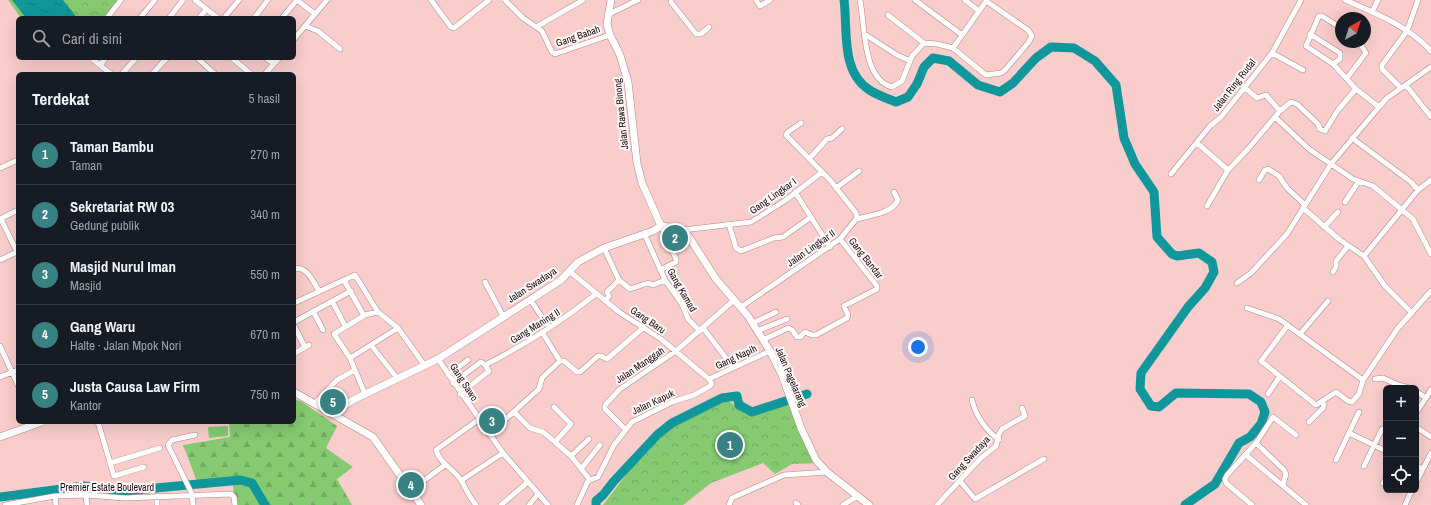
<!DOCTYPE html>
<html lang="id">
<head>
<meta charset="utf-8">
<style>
  :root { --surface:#171b24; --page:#20242c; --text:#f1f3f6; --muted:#9ea1a6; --line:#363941; --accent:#398284 }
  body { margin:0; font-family:"Archivo Narrow",sans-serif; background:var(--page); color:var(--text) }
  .controls { position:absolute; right:12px; bottom:12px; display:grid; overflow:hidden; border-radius:6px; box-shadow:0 4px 16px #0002 }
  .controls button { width:36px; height:36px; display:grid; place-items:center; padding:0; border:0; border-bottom:1px solid var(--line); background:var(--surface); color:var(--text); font:20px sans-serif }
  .compass { position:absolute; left:1335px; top:12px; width:36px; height:36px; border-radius:50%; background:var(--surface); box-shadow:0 4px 16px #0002; rotate:39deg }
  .you { position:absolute; left:918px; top:347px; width:14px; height:14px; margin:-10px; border:3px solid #fff; border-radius:50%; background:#1a73e8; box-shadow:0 0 0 6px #1a73e833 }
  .badge { display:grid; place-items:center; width:26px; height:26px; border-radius:50%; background:var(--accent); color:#fff; font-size:13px; font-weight:700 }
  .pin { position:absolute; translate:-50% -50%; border:2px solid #fff; box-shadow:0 1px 4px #0006 }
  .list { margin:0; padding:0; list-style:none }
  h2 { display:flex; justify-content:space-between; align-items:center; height:52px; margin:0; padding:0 16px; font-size:17px }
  h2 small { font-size:13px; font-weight:400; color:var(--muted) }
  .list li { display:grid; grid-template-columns:26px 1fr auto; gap:12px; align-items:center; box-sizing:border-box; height:60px; padding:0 16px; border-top:1px solid var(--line) }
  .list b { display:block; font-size:15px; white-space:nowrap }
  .list p { margin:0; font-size:13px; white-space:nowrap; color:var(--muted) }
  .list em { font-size:13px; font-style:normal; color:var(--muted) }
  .icon { flex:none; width:22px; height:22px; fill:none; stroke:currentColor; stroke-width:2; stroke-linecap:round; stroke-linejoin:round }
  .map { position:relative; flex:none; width:1431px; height:505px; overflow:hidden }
  .search { position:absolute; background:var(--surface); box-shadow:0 4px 16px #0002; left:16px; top:16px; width:280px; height:44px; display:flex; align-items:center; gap:10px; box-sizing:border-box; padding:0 14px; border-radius:6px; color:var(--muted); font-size:15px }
  .panel { position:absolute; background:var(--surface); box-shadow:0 4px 16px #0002; left:16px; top:72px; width:280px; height:352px; border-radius:6px }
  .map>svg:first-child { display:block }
  .forest { fill:url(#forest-firs) }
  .park { fill:url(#park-crowns) }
  .pitch { fill:#85c970 }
  .water { fill:url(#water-ripples) }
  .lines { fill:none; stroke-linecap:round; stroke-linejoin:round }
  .river { stroke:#10979b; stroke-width:9 }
  .street-casing { stroke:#b68484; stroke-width:6 }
  .secondary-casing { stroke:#b68484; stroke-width:8 }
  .street { stroke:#fff; stroke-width:5 }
  .secondary { stroke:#fff; stroke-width:7 }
  .labels { text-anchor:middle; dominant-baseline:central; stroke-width:4; stroke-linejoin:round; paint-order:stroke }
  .street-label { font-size:10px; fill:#1e0c0d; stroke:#fef8f8 }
</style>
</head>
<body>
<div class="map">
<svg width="1431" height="505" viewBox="0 0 1431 505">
  <defs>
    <pattern id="forest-firs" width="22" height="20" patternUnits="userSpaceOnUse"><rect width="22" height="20" fill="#85c970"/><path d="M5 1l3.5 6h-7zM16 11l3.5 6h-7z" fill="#72ab60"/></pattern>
    <pattern id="park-crowns" width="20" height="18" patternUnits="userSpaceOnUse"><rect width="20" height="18" fill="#85c970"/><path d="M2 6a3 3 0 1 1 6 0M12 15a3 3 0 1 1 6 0" fill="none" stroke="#72ab60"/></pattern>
    <pattern id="water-ripples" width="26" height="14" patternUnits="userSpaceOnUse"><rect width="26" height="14" fill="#10979b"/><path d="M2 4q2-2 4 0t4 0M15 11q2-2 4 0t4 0" fill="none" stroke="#0f7a7d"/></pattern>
  </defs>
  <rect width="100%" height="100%" fill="#f8cdcc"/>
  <path class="forest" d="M294 399 302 402 337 426 326 448 353 467 337 479 352 505H234L233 484H198L183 445 230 437 229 422H294Z"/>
  <path class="park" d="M8 0H120L105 18H21Z
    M726 399 746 414 789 399 817 463 792 464 775 474 763 463 711 483 683 505H603L635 463 677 419Z"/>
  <path class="pitch" d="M228 426V436L209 438 208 427Z"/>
  <path class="water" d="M12 0H63L77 18H26Z"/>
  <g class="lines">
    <path class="river" d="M844 0C848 30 840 73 871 91 878 95 888 99 896 102L908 97 917 84 924 67 933 58 949 61 978 85 1000 92 1013 83 1036 58 1051 47 1074 48 1095 61 1116 85 1124 138 1135 164 1154 192 1157 237 1172 254 1177 256 1199 253 1212 262 1214 272 1205 288 1188 307 1141 373 1140 389 1151 406 1159 407 1176 393 1249 394 1261 402 1265 412 1261 424 1250 437 1239 443 1215 484 1185 505
      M0 497 84 486 124 491 241 480 252 483 265 505
      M596 505V501L603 495 614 481 658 434 672 423 722 398 737 396 739 405 752 412 807 394"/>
    <g class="street-casing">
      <path id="street" d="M195 0 218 18
        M297 0 315 14
        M431 0 451 27 454 28 489 0
        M505 0 523 18 542 31 552 52 555 54 610 35
        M756 0 760 6 770 0
        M860 0C865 24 862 79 892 87L902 81 912 56 924 43 937 44 953 48 986 75 1001 73 1005 70 1028 43 1032 36 1028 30 986 1
        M915 0 962 35
        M965 0 979 11
        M1345 0C1375 13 1408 26 1431 51
        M671 2 696 34H701L709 27
        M1372 12 1378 0
        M607 15 638 0
        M888 15 924 43
        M107 18 121 0
        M140 18 155 0
        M169 18 183 0
        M199 18 207 9
        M224 18 239 0
        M254 18 268 0
        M282 18 297 0
        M305 26 318 31 340 49
        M536 27 583 0
        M1341 28 1322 16H1319L1306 46 1333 64 1356 89 1379 107
        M1310 34 1340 53V59L1333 64
        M866 35 897 55 910 61
        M294 39 327 0
        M953 48 987 0
        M1272 53 1303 70
        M91 58 111 74
        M197 58 215 74
        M232 58 251 74
        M266 58 274 64
        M100 65 106 58
        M122 74 136 58
        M152 74 167 58
        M265 74 279 58
        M1347 78 1366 53 1359 42
        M1406 85 1431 117
        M1244 87 1257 98 1266 95 1280 111
        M1401 88 1382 69V65L1407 31 1418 0
        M1275 117 1309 149 1353 179 1373 186 1413 219 1431 254
        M1352 138 1411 182 1418 190
        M1197 143 1228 170
        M810 158 827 139 832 138 842 129
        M0 168 18 160
        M1171 174 1210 126 1221 117 1272 53 1301 0
        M1259 180 1265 170 1268 169 1279 176 1287 188 1305 205
        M836 188 859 171
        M795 192 830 247
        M1345 202 1359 181
        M1207 206 1228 170 1248 149 1280 111 1291 102 1297 104 1318 124 1320 129 1325 131 1338 110 1356 89
        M1303 208 1340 240 1364 256 1385 286 1412 313
        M0 219 18 210
        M1 219 18 254
        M856 219C869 216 893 213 898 200L894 192
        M729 224 736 248 741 251 774 238 783 237 811 217
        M1324 227 1338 212
        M683 230 751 222 786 200 822 172
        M644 233 665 280 682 304 688 319 700 331
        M604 248 619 280 630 289 648 283 653 285 665 280
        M1364 256 1418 190 1431 180
        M0 260 17 252
        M294 269C307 265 313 282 319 291
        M660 270 676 262V259L661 226
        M569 271 619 312 661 339 709 379 712 384 710 386 694 395 672 402 632 422 614 445 598 477 588 481 577 505
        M1333 272 1336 267V261L1348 246
        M345 282 363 314
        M485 282 503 316
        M1237 283 1251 273 1287 234 1331 164 1379 107 1387 98 1431 67
        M530 299 549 328
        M332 301 345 326
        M605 301 609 296 607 292 619 280
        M294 303 355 275 378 312 398 328 425 366
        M741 307 840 239 857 218 856 213 830 180 786 135 788 132 801 123
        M1247 308 1279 319 1363 380
        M313 311 323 330
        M294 322 351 291
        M753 323 776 312
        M1288 325 1261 361 1316 405 1336 392 1348 401 1352 402 1359 394 1363 380 1398 328 1431 291
        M294 326 305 347
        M703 328 733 367
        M757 331 787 319
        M542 332 560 361
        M1300 334 1328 301
        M763 340 788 328 792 330 797 337H800L805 332 812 335H816L847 318 848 315 844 306 877 289V286L840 239
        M371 345 397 378
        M0 346 18 385
        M295 353 309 345
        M350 358 398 328
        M438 359 503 453 548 505
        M448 375 468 360
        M0 377 18 370
        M709 379 770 351
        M1375 379 1383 378 1398 385 1409 388
        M453 383 481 362 485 365C525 345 562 321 596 294
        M1416 391 1426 398
        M365 394 350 358 334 334 365 315 378 312
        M460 394 489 371 485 365
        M1268 394 1280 376
        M972 400C976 417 985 429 999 440
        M315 403 337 380 355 370
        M554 407 571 424 555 442
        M514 412 530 428 543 432 555 442 571 456 590 480
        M1416 413 1431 390
        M98 422 114 476 144 467
        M1309 422 1323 408 1324 405 1322 402
        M1416 427 1431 437
        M625 429 605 409V405L620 389 676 351 734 300
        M1349 433 1386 451
        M489 434 539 389 542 378 560 361H564L577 372H580L598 356H601L607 359 643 328
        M1256 443 1284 470 1286 474 1283 485
        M1246 455 1306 505
        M571 456 589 439
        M1336 460 1359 412
        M110 463 160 448
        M1364 466 1382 429
        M1416 466 1423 469
        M581 469 600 445
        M462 480 503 453
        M960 481 975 499 1044 459
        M1383 483 1386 478
        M1416 483 1431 453
        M411 490 445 465
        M86 495 87 505
        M55 496 56 505
        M796 503 798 505
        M5 505 55 496 86 495 125 498 231 494 234 497 235 505
        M157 505V496
        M193 505 192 494 168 445 172 440 195 435
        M476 505C469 497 466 489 461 480 454 469 440 464 436 450L478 420
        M501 505 528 482
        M529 505 538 494
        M729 505 732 498 784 475 827 472
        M843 505 858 496
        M937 505 980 459 996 446 999 434 1002 429 1025 416 1022 408
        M1252 505 1226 483 1225 479 1227 475 1256 443 1273 417 1296 435
        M1405 505 1412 490"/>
    </g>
    <g class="secondary-casing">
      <path id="secondary" d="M611 0 607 24 610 35 620 55 628 82 637 163 642 183 661 226
        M661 226 678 228 687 234 716 279 748 316 770 351 782 375 801 428 816 460 827 472 869 505
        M294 392 373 437 421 505
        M333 413 353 400 438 359 561 280 578 262 604 248 653 231 661 226
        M0 437 42 422"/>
    </g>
    <use href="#street" class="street"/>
    <use href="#secondary" class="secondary"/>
  </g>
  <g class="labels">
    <g class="street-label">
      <text transform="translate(578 36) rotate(-19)">Gang Babah</text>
      <text transform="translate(1234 85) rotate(-52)">Jalan Ring Rudal</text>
      <text transform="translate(621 114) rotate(-96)">Jalan Rawa Binong</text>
      <text transform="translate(773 196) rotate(-35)">Gang Lingkar I</text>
      <text transform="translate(811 248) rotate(-35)">Jalan Lingkar II</text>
      <text transform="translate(866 258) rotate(52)">Gang Bandar</text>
      <text transform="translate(532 285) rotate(-33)">Jalan Swadaya</text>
      <text transform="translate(682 290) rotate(60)">Gang Kamad</text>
      <text transform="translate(648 320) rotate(34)">Gang Baru</text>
      <text transform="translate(535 326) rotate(-32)">Gang Maning II</text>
      <text transform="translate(736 357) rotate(-25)">Gang Napih</text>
      <text transform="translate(640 365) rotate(-34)">Jalan Manggah</text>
      <text transform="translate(791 377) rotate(67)">Jalan Pagelarang</text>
      <text transform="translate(464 382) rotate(57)">Gang Sawo</text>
      <text transform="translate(653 402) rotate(-25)">Jalan Kapuk</text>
      <text transform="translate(969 458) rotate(-47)">Gang Swadaya</text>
      <text x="107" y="487">Premier Estate Boulevard</text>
    </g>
  </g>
</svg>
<div class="controls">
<button>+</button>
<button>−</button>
<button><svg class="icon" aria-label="locate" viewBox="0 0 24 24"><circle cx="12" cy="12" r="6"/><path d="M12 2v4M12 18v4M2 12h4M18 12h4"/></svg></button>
</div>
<svg class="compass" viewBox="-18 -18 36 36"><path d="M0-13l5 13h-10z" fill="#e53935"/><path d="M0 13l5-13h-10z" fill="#9ea1a6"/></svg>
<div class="you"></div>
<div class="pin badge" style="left:730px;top:445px">1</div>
<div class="pin badge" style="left:675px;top:238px">2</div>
<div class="pin badge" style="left:492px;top:421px">3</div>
<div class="pin badge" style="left:411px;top:485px">4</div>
<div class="pin badge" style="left:333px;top:402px">5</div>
<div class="search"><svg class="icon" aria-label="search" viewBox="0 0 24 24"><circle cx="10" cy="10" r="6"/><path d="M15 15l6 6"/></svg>Cari di sini</div>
<section class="panel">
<h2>Terdekat<small>5 hasil</small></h2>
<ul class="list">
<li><span class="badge">1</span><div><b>Taman Bambu</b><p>Taman</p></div><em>270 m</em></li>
<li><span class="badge">2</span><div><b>Sekretariat RW 03</b><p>Gedung publik</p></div><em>340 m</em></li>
<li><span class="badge">3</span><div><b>Masjid Nurul Iman</b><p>Masjid</p></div><em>550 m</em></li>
<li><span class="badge">4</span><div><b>Gang Waru</b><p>Halte · Jalan Mpok Nori</p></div><em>670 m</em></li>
<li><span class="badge">5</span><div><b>Justa Causa Law Firm</b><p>Kantor</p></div><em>750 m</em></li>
</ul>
</section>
</div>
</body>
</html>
